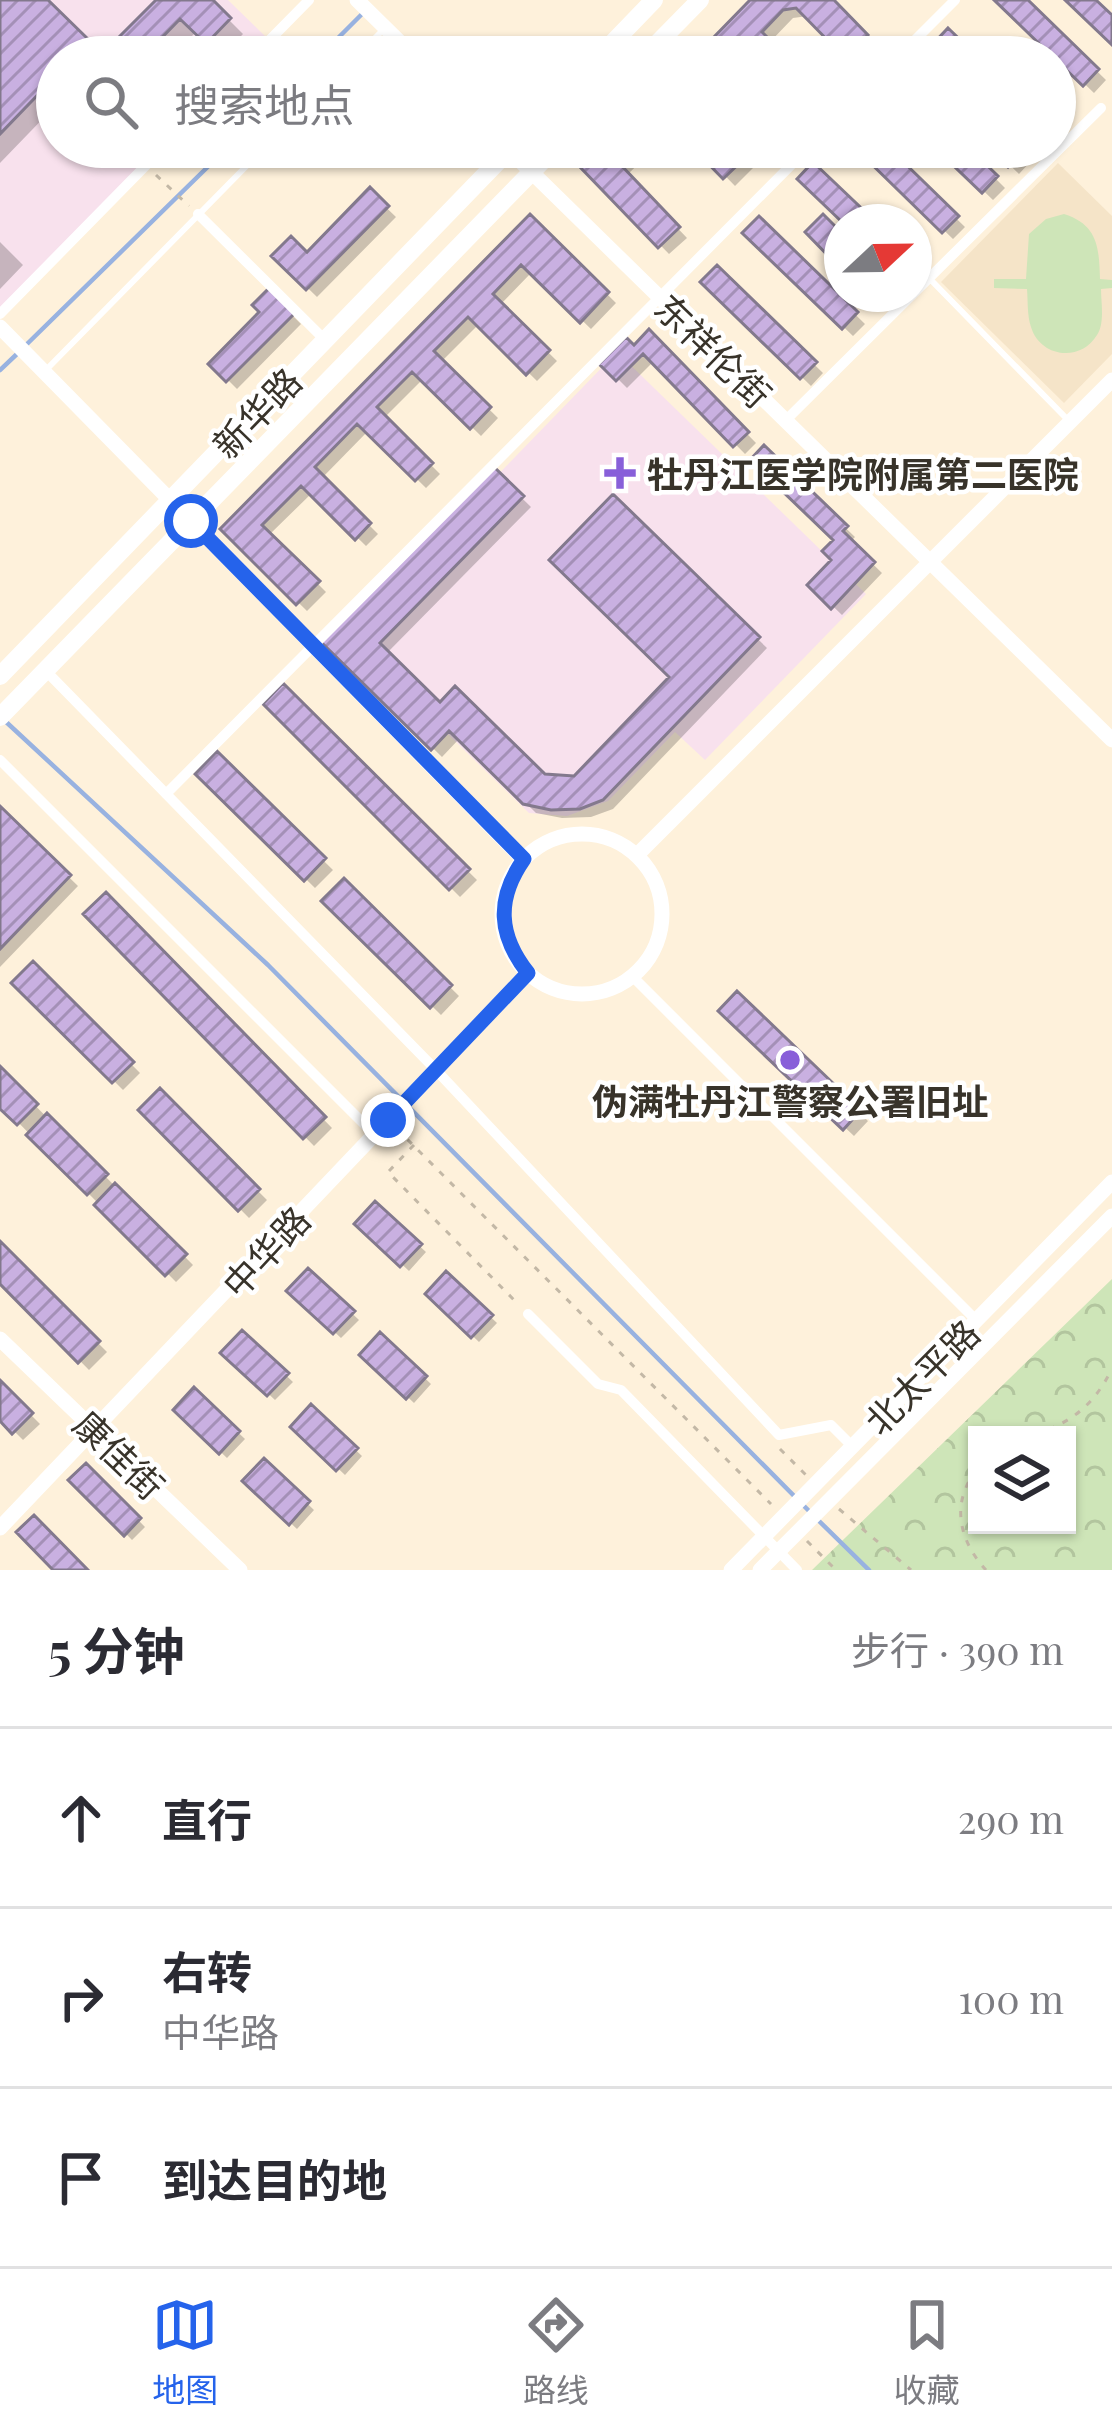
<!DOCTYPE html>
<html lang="zh">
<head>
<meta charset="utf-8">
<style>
  :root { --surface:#fff; --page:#f7f7f7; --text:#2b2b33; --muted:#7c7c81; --line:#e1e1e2; --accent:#2563eb }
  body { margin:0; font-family:"Playfair Display","Noto Sans SC",serif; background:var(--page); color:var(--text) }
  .controls { position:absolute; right:36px; bottom:36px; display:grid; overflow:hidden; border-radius:0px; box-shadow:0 3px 9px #0004 }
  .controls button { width:108px; height:108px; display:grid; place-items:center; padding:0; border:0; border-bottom:3px solid var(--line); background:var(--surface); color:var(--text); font:60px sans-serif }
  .compass { position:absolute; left:824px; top:204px; width:108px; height:108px; border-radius:50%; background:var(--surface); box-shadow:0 3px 9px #0004; rotate:68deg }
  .stop { position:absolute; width:36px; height:36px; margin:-27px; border:9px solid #2563eb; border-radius:50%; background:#fff }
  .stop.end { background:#2563eb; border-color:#fff; box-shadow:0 3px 12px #0008 }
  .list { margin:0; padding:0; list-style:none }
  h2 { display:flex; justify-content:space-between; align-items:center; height:156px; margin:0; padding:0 48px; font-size:51px }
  h2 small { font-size:39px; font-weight:400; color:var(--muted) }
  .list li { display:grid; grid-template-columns:78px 1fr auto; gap:36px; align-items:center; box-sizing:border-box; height:180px; padding:0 48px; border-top:3px solid var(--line) }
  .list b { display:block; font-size:45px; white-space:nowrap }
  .list p { margin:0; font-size:39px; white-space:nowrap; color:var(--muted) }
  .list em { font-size:39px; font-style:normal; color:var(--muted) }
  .icon { flex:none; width:66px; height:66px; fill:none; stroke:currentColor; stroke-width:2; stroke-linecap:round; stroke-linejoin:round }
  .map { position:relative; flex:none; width:1112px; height:1570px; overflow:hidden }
  .search { position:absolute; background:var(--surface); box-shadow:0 3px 9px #0004; left:36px; right:36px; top:36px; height:132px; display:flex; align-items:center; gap:30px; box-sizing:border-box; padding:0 42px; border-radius:66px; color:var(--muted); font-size:45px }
  .sheet { height:696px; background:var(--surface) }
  nav { display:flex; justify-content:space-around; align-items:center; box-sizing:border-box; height:168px; border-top:3px solid var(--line); background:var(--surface); font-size:33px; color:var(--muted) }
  nav a { display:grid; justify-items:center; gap:6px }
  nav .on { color:var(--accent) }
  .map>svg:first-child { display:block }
  .built { fill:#f5e4c8 }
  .medical { fill:#f8e1ed }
  .park { fill:url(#park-crowns); fill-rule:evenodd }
  .pitch { fill:#cee5b8 }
  .shadow { fill:#0003 }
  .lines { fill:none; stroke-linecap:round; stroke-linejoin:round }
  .stream { stroke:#98b2e0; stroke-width:4.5 }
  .building { fill:url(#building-hatch); stroke:#83798d; stroke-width:3 }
  .path { stroke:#c3b8a6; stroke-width:3; stroke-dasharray:6 9; stroke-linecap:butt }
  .lane { stroke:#fff; stroke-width:6 }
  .street { stroke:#fff; stroke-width:10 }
  .secondary { stroke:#fff; stroke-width:15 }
  .primary { stroke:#fff; stroke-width:18 }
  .route { stroke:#2563eb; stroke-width:15 }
  .poi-dot { fill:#885fd9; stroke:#fff; stroke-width:4.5 }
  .labels { text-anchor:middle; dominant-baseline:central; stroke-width:9; stroke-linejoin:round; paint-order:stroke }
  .street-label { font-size:36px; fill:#38332a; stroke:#fff }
  .poi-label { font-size:36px; font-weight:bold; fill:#38332a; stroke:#fff; text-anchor:start }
</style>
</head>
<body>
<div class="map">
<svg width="1112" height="1570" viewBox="0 0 1112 1570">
  <defs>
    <pattern id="park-crowns" width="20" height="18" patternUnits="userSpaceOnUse" patternTransform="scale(3)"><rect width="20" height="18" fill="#cee5b8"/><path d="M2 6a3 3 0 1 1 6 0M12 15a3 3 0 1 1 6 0" fill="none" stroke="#b2c59e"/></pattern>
    <pattern id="building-hatch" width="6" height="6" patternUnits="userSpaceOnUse" patternTransform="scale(3)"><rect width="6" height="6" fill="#c9b0e1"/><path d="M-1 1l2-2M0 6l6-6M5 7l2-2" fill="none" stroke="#a490b7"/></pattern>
  </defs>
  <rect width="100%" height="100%" fill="#fef1db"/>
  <path class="built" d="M1058 163 1112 216V354L1064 403 941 282Z"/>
  <path class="medical" d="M0 0H228L268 39 250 57H57V147H162L0 313Z
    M617 352 866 594 705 760 675 732 608 801 567 816 529 813 344 633Z"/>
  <path class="park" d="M1112 1279V1570H812ZM977 1435H1067V1525H977Z"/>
  <path class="pitch" d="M1064 214C1098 225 1099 247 1100 279L1112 280V288L1101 289C1101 303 1105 323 1097 335 1080 363 1040 357 1031 327 1027 315 1028 301 1027 289L994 288V279H1026L1029 234 1046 219Z"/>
  <path class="shadow" d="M0 0H43L102 57H57V104L0 163Z
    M160 0H209L243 34 222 56 197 31 171 57H133Z
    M754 0H830L875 46 864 57H848L808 16 793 18 769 43 783 57H737Z
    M998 0H1024L1106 80 1094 93Z
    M600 147H656L627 175 687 238 669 254 582 165Z
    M697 147H733L753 168 735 186Z
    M858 147H883L965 227 953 239Z
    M938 147H964L1005 188 993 200Z
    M991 147H1017L1031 161 1019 174Z
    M370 192 396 217 317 297 275 256H307Z
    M530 218 616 303 591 329 532 272 500 305 557 361 537 381 479 324 441 362 498 418 481 436 423 379 384 418 440 474 426 488 368 431 322 478 378 534 366 546 312 493 269 535 326 592 307 611 224 529Z
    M759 220 865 324 853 336 746 233Z
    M0 242 23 265 0 289Z
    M717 270 823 373 811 386 705 282Z
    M269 292 301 324 237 389 212 364 263 312Z
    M649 334 756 443 745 454 654 361 627 388 603 364 634 349Z
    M764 449 855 537 850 542 882 573 842 615 811 585 835 560 837 540Z
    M492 469 531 507 386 654 440 707 544 777 575 779 673 677 613 498 767 648 613 809 591 817 562 818 536 813 460 738 442 757 324 641Z
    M283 688 477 880 460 897 267 704Z
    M217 756 333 870 315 888 199 774Z
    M0 810 78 886 0 967Z
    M344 882 459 996 441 1015 326 901Z
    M105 896 332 1128 314 1146 87 914Z
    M33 965 140 1073 123 1090 16 983Z
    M737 996 868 1121 854 1136 722 1011Z
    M0 1070 193 1265 176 1282 0 1104Z
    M160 1093 267 1200 249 1218 142 1110Z
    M375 1205 426 1252 409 1271 358 1223Z
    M0 1245 107 1352 89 1370 0 1280Z
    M308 1272 359 1320 341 1338 291 1291Z
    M446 1275 497 1323 479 1342 429 1294Z
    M242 1334 293 1382 275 1400 225 1353Z
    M381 1336 431 1384 414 1403 363 1355Z
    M0 1384 40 1424 23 1440 0 1417Z
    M194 1391 245 1439 227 1458 177 1410Z
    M312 1409 362 1456 345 1475 294 1427Z
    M264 1462 314 1510 297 1529 246 1481Z
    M86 1467 145 1527 132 1540 73 1480Z"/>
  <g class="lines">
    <path class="stream" d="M319 57 363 13
      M26 345 228 147
      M0 370 18 353
      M4 720 268 965 809 1511
      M817 1519 869 1570"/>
  </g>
  <path class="building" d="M0 0H48L90 41 75 57H57V75L0 134Z
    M156 0H213L231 18 206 44 180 19 143 57H129L114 42Z
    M750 0H834L868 35 844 57 796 8 783 10 762 32 787 57H733L713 38Z
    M994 0H1028L1099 69 1083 86Z
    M1065 0H1096L1112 15V45Z
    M948 28 978 57H944L932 45Z
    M596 147H638L620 164 680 227 658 248 578 165Z
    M692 147H737L746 157 723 179Z
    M854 147H888L959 216 942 233Z
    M934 147H968L998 176 982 193Z
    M987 147H1021L1024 150 1008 167Z
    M813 162 876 222H842L797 179Z
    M370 187 389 206 306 290 271 256 291 236 307 252Z
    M530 214 609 292 580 323 521 265 493 294 550 350 526 375 468 317 434 351 491 407 470 429 412 372 377 407 433 463 415 481 357 424 315 467 371 523 355 540 301 486 262 525 320 581 296 605 220 529Z
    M823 214 842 233V270L805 232Z
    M759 216 858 312 842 329 742 233Z
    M717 265 817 362 800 379 700 282Z
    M269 288 295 313 226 382 208 364 259 312 252 305Z
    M649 329 749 432 733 447 643 354 616 381 599 364 626 337 634 345Z
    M764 445 848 526 843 531 875 562 831 609 807 585 831 560 822 551 833 540 750 460Z
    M492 465 524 496 380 643 440 702 455 686 545 774 574 776 669 677 549 560 613 494 760 637 603 800 580 809 551 810 523 804 449 731 431 750 320 641Z
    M283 683 470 869 449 890 263 704Z
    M217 751 326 858 304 881 195 774Z
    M0 806 71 875 0 949Z
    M344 878 452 985 430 1008 321 901Z
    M106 892 326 1117 303 1139 83 914Z
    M33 961 134 1062 112 1083 11 983Z
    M737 991 861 1110 843 1130 718 1011Z
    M0 1066 38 1104 17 1125 0 1109Z
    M160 1088 260 1189 238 1211 138 1110Z
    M47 1113 108 1174 87 1195 26 1135Z
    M115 1183 187 1254 165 1276 94 1205Z
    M375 1201 422 1244 400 1267 354 1224Z
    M0 1241 100 1341 78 1363 0 1284Z
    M308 1268 355 1311 333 1334 286 1291Z
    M446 1271 493 1315 471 1338 425 1294Z
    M242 1330 289 1373 267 1396 220 1353Z
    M380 1332 427 1376 406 1399 359 1355Z
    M0 1380 33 1413 12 1434 0 1421Z
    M194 1387 240 1431 219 1454 173 1410Z
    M311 1404 358 1448 336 1471 290 1427Z
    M264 1458 310 1501 289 1525 242 1481Z
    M86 1463 141 1518 124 1536 68 1480Z
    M34 1515 88 1570H53L16 1532Z"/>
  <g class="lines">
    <path class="path" d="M156 175 189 206
      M397 1129 771 1504
      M414 1145 388 1172 518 1304
      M1035 1435C1073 1421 1093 1406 1112 1369
      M780 1449 807 1476
      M977 1470C950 1502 959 1541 986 1570
      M839 1509 911 1570
      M807 1541 836 1570"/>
    <path class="lane" d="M356 57 383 30
      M929 278 1067 419
      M45 371 265 147"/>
    <path class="street" d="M253 57 309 0
      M898 57 955 0
      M198 214 325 340
      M914 293 1101 108
      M0 314 164 147
      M786 420 913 294
      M45 670 436 1070 779 1435 831 1425 852 1446
      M0 760 374 1134
      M166 794 809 147
      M632 976 976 1320
      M528 1314 598 1384 621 1390 797 1570"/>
    <path class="secondary" d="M357 0 415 57
      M506 147 1112 740
      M0 327 523 859
      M502 914a80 80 0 1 1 160 0a80 80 0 1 1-160 0Z
      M637 855 1112 380
      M0 1339 240 1570
      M0 1528 528 973
      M731 1570 1112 1182
      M760 1570 1112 1216"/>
    <path class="primary" d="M599 57 654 0
      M644 57 700 0
      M0 676 512 147
      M0 717 556 147"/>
  </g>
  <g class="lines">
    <path class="route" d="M191 521 524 859C496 899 498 935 528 973L388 1120"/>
  </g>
  <g class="poi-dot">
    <path d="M614 455h12v12h12v12h-12v12h-12v-12h-12v-12h12z"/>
    <circle cx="790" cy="1060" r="12"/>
  </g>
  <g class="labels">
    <g class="street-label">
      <text transform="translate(714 350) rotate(44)">东祥伦街</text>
      <text transform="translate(256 412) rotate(-46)">新华路</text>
      <text transform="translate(265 1251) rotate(-47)">中华路</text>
      <text transform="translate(921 1376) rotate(-45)">北太平路</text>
      <text transform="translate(120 1454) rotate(44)">康佳街</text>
    </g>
    <g class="poi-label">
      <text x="647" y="473">牡丹江医学院附属第二医院</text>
      <text x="790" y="1100" text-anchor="middle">伪满牡丹江警察公署旧址</text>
    </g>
  </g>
</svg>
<div class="controls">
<button><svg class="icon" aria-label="layers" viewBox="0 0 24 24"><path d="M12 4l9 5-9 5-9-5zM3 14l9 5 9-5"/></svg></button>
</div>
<svg class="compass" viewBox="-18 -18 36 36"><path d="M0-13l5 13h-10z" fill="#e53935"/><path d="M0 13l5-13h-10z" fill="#7c7c81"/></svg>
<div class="stop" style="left:191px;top:521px"></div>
<div class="stop end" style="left:388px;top:1120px"></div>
<div class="search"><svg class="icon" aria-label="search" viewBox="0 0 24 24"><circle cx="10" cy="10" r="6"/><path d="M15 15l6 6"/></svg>搜索地点</div>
</div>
<section class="sheet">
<h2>5 分钟<small>步行 · 390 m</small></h2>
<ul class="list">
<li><svg class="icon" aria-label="ahead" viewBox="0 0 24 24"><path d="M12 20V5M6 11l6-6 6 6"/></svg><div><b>直行</b></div><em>290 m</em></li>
<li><svg class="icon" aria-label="right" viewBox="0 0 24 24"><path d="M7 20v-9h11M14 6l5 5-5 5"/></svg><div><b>右转</b><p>中华路</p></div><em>100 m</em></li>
<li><svg class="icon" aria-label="arrive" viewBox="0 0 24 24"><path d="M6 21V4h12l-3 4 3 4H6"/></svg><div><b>到达目的地</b></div></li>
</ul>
</section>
<nav>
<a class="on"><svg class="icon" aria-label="map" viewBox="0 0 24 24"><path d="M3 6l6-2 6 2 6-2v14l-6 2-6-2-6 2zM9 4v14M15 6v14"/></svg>地图</a>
<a><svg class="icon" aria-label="directions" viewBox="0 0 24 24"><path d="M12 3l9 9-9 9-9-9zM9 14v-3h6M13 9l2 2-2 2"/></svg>路线</a>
<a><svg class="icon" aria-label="saved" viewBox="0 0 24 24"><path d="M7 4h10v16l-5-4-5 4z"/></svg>收藏</a>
</nav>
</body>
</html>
